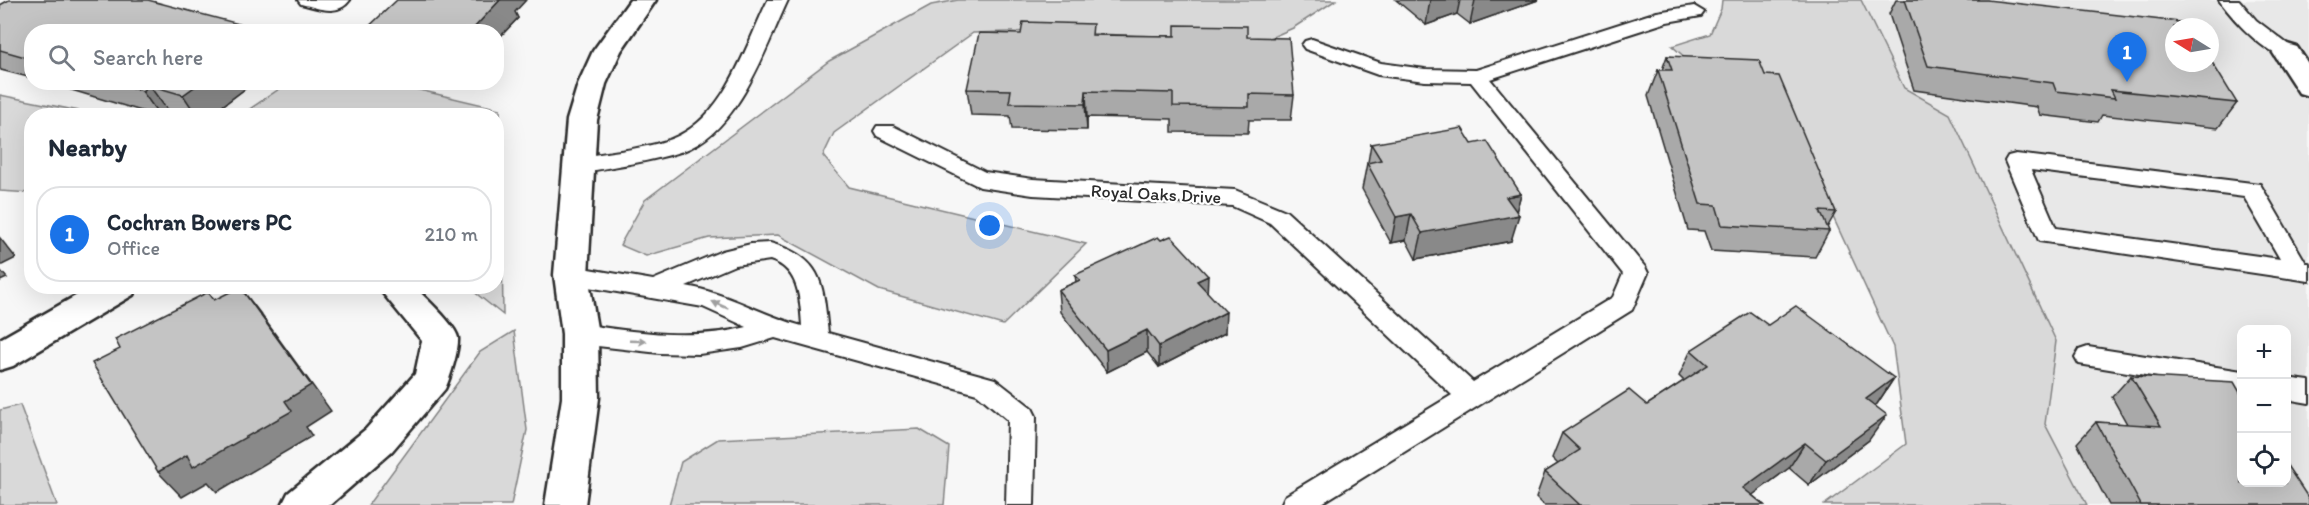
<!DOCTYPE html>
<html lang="en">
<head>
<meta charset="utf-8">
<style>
  :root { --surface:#fff; --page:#f6f6f7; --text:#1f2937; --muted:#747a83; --line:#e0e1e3; --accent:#1a73e8 }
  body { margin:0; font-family:Itim,sans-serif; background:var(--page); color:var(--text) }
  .controls { position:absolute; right:18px; bottom:18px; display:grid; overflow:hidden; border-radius:12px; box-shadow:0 6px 24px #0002 }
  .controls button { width:54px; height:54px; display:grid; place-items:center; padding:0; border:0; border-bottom:2px solid var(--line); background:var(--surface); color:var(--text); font:30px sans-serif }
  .compass { position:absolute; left:2165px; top:18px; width:54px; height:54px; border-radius:50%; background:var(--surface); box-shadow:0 6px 24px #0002; rotate:281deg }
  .you { position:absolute; left:990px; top:226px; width:21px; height:21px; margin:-15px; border:4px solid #fff; border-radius:50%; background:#1a73e8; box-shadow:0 0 0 9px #1a73e833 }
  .badge { display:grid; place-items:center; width:39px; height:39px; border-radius:50%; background:var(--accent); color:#fff; font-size:20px; font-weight:700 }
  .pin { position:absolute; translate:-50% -50px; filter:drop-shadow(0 2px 3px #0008) }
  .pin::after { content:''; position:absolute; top:32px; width:21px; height:18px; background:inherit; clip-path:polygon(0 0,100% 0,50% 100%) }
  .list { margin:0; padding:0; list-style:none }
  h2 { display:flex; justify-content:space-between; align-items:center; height:78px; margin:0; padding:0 24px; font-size:26px }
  h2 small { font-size:20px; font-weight:400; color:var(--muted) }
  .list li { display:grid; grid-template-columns:39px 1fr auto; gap:18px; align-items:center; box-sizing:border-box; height:96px; margin:0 12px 12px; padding:0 12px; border:2px solid var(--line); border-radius:24px }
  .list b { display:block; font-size:22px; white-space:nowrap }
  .list p { margin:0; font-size:20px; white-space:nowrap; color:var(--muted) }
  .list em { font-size:20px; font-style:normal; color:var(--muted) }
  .icon { flex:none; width:33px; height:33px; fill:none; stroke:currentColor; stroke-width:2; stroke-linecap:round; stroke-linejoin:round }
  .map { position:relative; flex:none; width:2309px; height:505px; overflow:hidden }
  .search { position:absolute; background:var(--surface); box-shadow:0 6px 24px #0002; left:24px; top:24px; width:480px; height:66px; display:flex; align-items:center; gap:15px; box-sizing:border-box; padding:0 21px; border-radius:24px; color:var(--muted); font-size:22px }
  .panel { position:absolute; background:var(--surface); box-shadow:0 6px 24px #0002; left:24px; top:108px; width:480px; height:186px; border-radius:24px }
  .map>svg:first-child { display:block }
  .built { fill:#e8e8e8; fill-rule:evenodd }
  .green { fill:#d9d9d9; stroke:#828282; stroke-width:1.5 }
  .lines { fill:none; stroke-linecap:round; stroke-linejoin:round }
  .lane-casing { stroke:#2b2b2b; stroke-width:4 }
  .street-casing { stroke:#2b2b2b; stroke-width:5 }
  .lane { fill:#fff; fill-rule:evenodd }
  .street { fill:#fff; fill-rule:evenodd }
  .wall { fill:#a9a9a9; stroke:#2b2b2b; stroke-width:1.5 }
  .shaded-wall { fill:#898989; stroke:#2b2b2b; stroke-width:1.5 }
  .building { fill:#c4c4c4; stroke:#2b2b2b; stroke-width:1.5 }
  .oneway { fill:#a0a0a0 }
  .labels { text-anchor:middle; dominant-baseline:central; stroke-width:4.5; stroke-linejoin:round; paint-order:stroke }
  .street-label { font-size:18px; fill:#2b2b2b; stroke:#fff }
</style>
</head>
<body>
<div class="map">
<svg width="2309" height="505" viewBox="0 0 2309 505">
  <rect width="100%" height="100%" fill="#f7f7f7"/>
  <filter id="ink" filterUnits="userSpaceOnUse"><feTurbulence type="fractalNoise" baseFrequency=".0167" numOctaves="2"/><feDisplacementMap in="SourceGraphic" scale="12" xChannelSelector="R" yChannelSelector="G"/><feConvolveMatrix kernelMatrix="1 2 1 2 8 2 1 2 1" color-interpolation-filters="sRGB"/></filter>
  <g filter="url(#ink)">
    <path class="built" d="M1827 0H2309V505H2070ZM2174 27H2210V63H2174ZM2242 330H2286V482H2242Z"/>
    <path class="green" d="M958 0H1336L1293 28 1261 42 1040 31 973 33 834 133 823 156 849 187 1086 244 1003 325 879 290 778 235 709 238 646 256 620 245 645 200 829 61 931 5Z
      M1722 0H1861L1904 88 1950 114 2056 341 2045 424 2087 505H1824L1906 444 1893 347 1774 89 1694 65 1672 46 1710 34 1721 9Z
      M288 83H390L500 109 503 315 468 287 496 286V116L241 115Z
      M0 95 99 115 32 116 31 193 0 191Z
      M514 331 527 430 511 505H368L480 352Z
      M20 405 57 505H0V410Z
      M919 429 949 447 944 505H669L681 462 718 439Z"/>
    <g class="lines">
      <g class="lane-casing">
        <path id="lane" d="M298 0H350C338 17 318 8 301 4Z
          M768 0H788C765 49 739 131 683 151 651 162 614 166 580 173L572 170 569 165 572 160C604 151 640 151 671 139 725 119 745 47 768 0Z
          M2219 0H2239L2256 20 2294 49 2297 53 2294 57C2271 63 2232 18 2219 0Z
          M1694 6 1704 12 1701 16 1667 22 1490 79 1645 267 1648 273 1632 310 1319 505H1281L1285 496 1452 395 1270 223 1232 206 1033 195 980 187 877 136 874 131 877 126H893L985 172 1033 179 1235 190 1286 211 1473 382 1613 297 1623 274 1471 82 1425 81 1378 75 1305 49 1302 45 1305 41 1312 39 1381 63 1425 69 1476 70 1657 12Z
          M2016 154 2260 184 2306 263H2309V281L2039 241 2005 161 2008 156ZM2031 170 2244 197 2280 259 2056 228Z
          M770 243C823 258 823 283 828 333L995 379 1032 408 1036 416 1034 505H1006L1008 420 977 394 775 338 742 348 699 354 659 353 580 344 571 341 567 334 571 327 580 324C635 332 692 341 747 327L703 307 571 284 562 281 559 275 562 269 571 266 653 280 722 251 751 244ZM770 260C800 269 800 300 802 326 762 315 727 293 686 286L735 265Z
          M2088 347 2242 371V391L2079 364 2075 357 2079 350Z
          M2286 378 2309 381V403L2286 399Z"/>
      </g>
      <g class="street-casing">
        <path id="street" d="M630 0H656L621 51 606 84 597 120 588 275 598 334 599 398 585 505H545L562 398V334L554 275 567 120 578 84 593 51Z
          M2287 44 2297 47 2309 65V96L2299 93 2273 53 2277 47Z
          M93 286H138L133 295 13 366 0 370V339Z
          M377 286H414C424 297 456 325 458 338 459 349 450 379 445 389L392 451 330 505H282L288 493 366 429 415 374 422 341Z"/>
      </g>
      <use href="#lane" class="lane"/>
      <use href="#street" class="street"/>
    </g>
    <path class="wall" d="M1396 0H1538L1470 24 1457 14 1426 25Z
      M1896 0H1987L2237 103 2218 128 2102 115 2098 122 2040 115 2037 107 1914 90 1889 14Z
      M0 5 32 32V78L1 70 0 68Z
      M515 12 518 18 496 41V32H363Z
      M1094 35 1247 37 1294 95 1291 120H1249L1248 133 1172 132V119L1087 117V130L1012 129 1010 116 971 115 967 89Z
      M1667 56 1765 75 1836 212 1827 228 1829 231 1815 257 1711 251 1704 231 1688 230 1648 96 1658 70H1662Z
      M45 82H254L209 116H182L168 111 162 116H158Z
      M1371 144H1472L1521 194 1516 211 1511 241 1416 259 1406 240 1391 243 1362 189 1367 163 1368 162Z
      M1075 275 1207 292 1225 333 1159 367 1147 352 1107 372 1060 312 1058 290 1076 282Z
      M1768 325 1894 378 1877 404 1874 406 1869 440 1809 485 1789 468 1752 495 1764 505H1544L1536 497 1545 472 1558 464 1552 458 1562 433 1647 405 1684 381 1679 376 1691 350Z
      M2131 376 2309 505H2109L2077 443 2096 422 2127 424 2112 397Z"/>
    <path class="shaded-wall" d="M500 0H526L515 12 518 18 496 41V32H472V30Z
      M1430 0H1460L1457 14 1426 25Z
      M1475 0H1538L1470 24Z
      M239 24 243 32 232 29Z
      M201 82H254L209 116H197L183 95Z
      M149 85 168 111 162 116H160L142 91Z
      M1086 91 1087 117V130L1085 104Z
      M1521 194 1515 216 1519 215 1511 241 1416 259 1422 233 1506 197Z
      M1411 214 1406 240 1391 243 1396 217Z
      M0 238 16 258 0 266Z
      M0 270 7 278 0 281Z
      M1208 276 1207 297 1197 281Z
      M240 287 260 313 331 411 306 427 312 436 217 492 208 482 182 497 158 472 187 455 285 401Z
      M1226 312 1225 333 1159 367V346Z
      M1147 330V352L1107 372 1106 350Z
      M1894 378 1877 404 1849 424 1866 399Z
      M1887 415 1869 440 1809 485 1826 460Z
      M1805 443 1789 468 1739 505 1743 488Z"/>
    <path class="building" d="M9 0H148L239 24 232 29 242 32H32V59L0 50V5Z
      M397 0H500L472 30 464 29 462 32H363Z
      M1905 0H1987L2188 23 2190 27H2174V63H2210V59L2237 103 2111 90 2115 98 2056 91 2053 83 1928 66Z
      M1023 22 1093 24 1092 35 1175 36V25L1247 26V37L1289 38 1294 95 1249 94V107L1173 106V93L1086 91 1085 104 1009 103 1011 90 967 89 979 33 1021 34Z
      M1667 56 1759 60 1765 75 1779 76 1836 212 1820 211 1829 231 1722 225 1716 205 1700 204 1658 70H1672Z
      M114 82H201L183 95 149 85 142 91Z
      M1462 128 1472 144 1487 141 1521 194 1506 197 1519 215 1422 233 1411 214 1396 217 1367 163 1381 160 1371 144Z
      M1171 236 1208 276 1197 281 1226 312 1159 346 1147 330 1106 350 1058 290 1080 280 1075 275 1158 237 1161 240Z
      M240 287 311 385 285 401 292 411 193 467 187 455 158 472 92 363 120 349 115 339 208 292 214 300Z
      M1796 306 1894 378 1866 399 1887 415 1826 460 1805 443 1743 488 1764 505H1580L1545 472 1580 450 1562 433 1629 390 1647 405 1708 365 1691 350 1750 312 1768 325Z
      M2131 376 2234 382 2241 394V483H2286V464L2309 499V505H2141L2096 422 2161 426Z"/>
    <defs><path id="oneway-solid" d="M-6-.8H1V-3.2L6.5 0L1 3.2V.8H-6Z" transform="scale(1.5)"/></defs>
    <g class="oneway">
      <use href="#oneway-solid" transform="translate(720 305) rotate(-156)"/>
      <use href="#oneway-solid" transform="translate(638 341) rotate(2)"/>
    </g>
  </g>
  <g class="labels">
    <g class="street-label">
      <text transform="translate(1156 194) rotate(3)">Royal Oaks Drive</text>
    </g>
  </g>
</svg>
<div class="controls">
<button>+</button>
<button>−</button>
<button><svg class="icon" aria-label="locate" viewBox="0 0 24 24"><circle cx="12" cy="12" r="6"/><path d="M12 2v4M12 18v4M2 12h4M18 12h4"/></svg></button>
</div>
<svg class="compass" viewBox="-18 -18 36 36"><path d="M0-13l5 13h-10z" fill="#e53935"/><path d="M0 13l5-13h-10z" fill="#747a83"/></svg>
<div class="you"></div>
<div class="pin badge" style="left:2127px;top:82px">1</div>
<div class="search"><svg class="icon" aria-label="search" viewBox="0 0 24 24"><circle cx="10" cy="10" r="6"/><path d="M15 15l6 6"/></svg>Search here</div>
<section class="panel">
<h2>Nearby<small></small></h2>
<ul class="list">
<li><span class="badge">1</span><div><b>Cochran Bowers PC</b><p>Office</p></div><em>210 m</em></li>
</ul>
</section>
</div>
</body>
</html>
